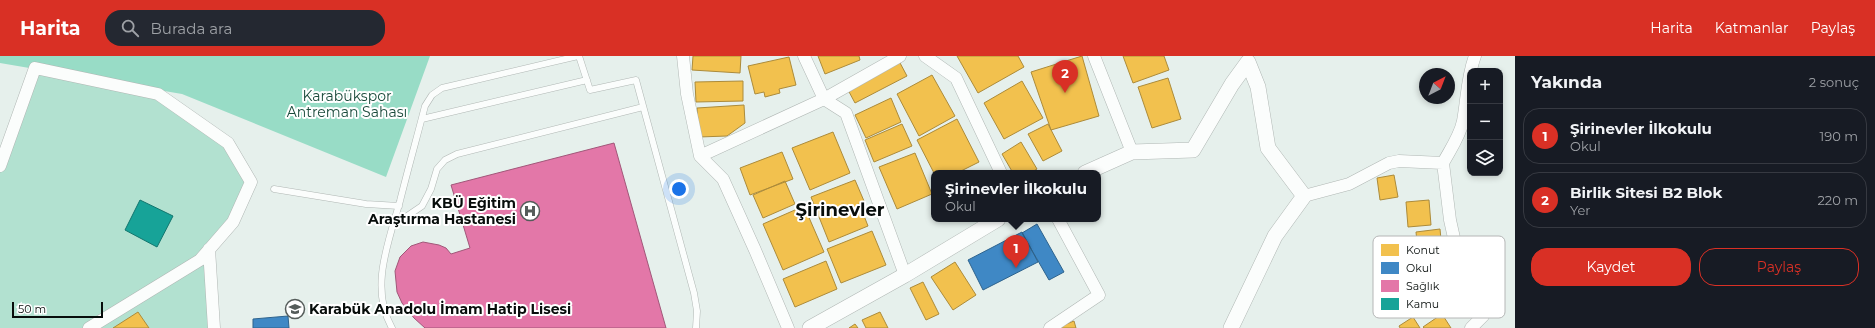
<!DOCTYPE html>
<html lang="tr">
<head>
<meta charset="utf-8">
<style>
  :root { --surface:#171b24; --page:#242831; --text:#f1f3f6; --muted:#9ea1a6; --line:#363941; --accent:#d93025 }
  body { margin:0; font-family:Montserrat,sans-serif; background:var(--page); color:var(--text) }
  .controls { position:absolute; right:12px; top:12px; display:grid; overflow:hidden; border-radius:8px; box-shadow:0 2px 6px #0003 }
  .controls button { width:36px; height:36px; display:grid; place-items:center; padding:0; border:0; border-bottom:1px solid var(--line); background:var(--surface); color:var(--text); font:20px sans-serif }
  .compass { position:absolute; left:1419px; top:12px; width:36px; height:36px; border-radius:50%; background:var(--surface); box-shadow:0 2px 6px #0003; rotate:42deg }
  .scale { position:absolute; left:12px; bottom:10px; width:91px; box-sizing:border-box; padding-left:4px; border:2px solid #070d0b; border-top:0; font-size:11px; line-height:14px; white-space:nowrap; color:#070d0b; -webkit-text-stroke:3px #fff; paint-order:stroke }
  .you { position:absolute; left:679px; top:133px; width:14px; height:14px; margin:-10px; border:3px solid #fff; border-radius:50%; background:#1a73e8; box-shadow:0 0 0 6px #1a73e833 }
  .badge { display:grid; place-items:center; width:26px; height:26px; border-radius:50%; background:var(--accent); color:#fff; font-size:13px; font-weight:700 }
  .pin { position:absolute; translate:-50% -33px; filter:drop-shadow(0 1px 2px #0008) }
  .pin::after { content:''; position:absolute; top:21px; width:14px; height:12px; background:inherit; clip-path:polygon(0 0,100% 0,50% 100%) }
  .popup { position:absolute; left:931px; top:114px; width:170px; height:52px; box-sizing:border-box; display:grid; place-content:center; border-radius:8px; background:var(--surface); filter:drop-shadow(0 1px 3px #0005); font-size:13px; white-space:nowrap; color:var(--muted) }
  .popup b { font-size:15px; color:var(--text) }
  .popup::after { content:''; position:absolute; left:50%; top:100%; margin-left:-8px; border:8px solid transparent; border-top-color:var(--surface) }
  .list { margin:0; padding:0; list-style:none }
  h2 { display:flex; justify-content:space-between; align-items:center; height:52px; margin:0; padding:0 16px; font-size:17px }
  h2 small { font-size:13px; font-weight:400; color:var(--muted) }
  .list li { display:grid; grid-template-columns:26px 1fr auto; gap:12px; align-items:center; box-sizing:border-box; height:56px; margin:0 8px 8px; padding:0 8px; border:1px solid var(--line); border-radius:16px }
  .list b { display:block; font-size:15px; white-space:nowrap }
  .list p { margin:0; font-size:13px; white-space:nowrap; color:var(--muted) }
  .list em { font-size:13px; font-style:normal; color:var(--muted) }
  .actions { display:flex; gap:8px; padding:12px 16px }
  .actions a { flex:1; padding:9px 0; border:1px solid var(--accent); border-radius:16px; text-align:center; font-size:14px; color:var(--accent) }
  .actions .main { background:var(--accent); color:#fff }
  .icon { flex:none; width:22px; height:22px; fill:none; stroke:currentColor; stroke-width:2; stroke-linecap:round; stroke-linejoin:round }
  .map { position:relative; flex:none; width:1515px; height:272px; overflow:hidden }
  header { display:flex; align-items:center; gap:24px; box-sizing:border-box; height:56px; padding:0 20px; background:var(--accent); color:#fff }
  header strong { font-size:19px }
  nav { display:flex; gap:22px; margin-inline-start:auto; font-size:14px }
  .search { width:280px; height:36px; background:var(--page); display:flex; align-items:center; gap:10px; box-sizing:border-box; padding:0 14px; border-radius:16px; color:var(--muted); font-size:15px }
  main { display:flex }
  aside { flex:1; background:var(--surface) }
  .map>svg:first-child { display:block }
  .green { fill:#b2e1d0 }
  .forest { fill:#98dcc6 }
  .homes { fill:#f2c14e; stroke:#ac8b3a }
  .schools { fill:#3f88c5; stroke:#2e638d }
  .health { fill:#e377a8; stroke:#a15779 }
  .public { fill:#17a398; stroke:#12766e }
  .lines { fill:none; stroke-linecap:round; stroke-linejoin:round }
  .service-casing { stroke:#b0b7b4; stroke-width:7 }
  .minor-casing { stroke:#b0b7b4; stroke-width:13 }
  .tertiary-casing { stroke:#b0b7b4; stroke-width:16 }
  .service { stroke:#fbfdfc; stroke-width:6 }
  .minor { stroke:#fbfdfc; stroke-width:12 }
  .tertiary { stroke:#fbfdfc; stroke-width:15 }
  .labels { text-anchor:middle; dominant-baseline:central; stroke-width:4; stroke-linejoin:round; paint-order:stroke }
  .park-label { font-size:14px; fill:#1a4a3b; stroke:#fff }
  .poi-label { font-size:14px; font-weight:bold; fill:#070d0b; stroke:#fff; text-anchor:end }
  .district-label { font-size:18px; font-weight:bold; fill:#070d0b; stroke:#fff }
  .key { fill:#fff; stroke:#b5b6b6; stroke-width:1 }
  .key-label { font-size:11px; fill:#070d0b }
</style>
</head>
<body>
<header>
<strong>Harita</strong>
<div class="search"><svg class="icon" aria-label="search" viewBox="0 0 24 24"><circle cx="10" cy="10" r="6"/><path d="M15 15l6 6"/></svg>Burada ara</div>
<nav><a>Harita</a><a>Katmanlar</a><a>Paylaş</a></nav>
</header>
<main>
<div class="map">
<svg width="1515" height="272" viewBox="0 0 1515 272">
  <rect width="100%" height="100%" fill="#e6f0ec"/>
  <path class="green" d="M35 12 158 38 228 87 251 126 209 193 215 272H0V110Z"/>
  <path class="forest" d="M0 0H430L386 121 182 38 0 7Z"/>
  <path class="homes" d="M693 0H741L740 17 692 14Z
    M818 0H859L860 4 825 18Z
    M957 0H1018L1024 11 978 37Z
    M1082 0 1099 60 1051 74 1031 16Z
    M1123 0H1164L1169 14 1133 27Z
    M789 1 796 29 779 33 780 37 765 41 764 36 755 38 748 10Z
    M899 5 907 20 855 47 847 32Z
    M932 19 955 60 919 80 897 38Z
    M1168 22 1181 63 1152 72 1138 31Z
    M743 25V45L696 46 695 26Z
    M1022 25 1043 62 1004 83 984 47Z
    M891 42 901 66 866 82 855 59Z
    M744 49 745 67 727 80 699 81 697 52Z
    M957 63 979 106 957 117H934L917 84Z
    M902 68 912 90 874 106 865 84Z
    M1048 68 1062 95 1043 105 1028 78Z
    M833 76 850 117 810 134 792 92Z
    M1021 86 1037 113 1030 117H1013L1002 98Z
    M782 96 793 123 750 139 740 112Z
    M915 97 932 138 897 153 879 111Z
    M1394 119 1398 141 1380 144 1377 122Z
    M855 124 864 145 859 147 868 170 829 186 811 141Z
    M785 125 795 148 763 162 753 139Z
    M1429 144 1431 169 1408 171 1406 146Z
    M804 150 824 196 783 214 763 168Z
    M1440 173 1443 204 1419 206 1416 176Z
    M872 175 886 209 841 227 827 193Z
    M826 205 837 233 795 251 783 223Z
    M955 206 976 239 953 254 931 221Z
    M923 226 939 258 926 264 910 232Z
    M138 256 149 272H113Z
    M880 256 888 272H866L862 264Z
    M1442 258 1451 272H1424L1423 271Z
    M1413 261 1420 272H1400L1399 270Z
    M1074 265 1076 272H1056Z
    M855 268 858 272H849Z"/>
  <path class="schools" d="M1037 168 1064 216 1049 224 1022 177Z
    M1022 176 1038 206 983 234 968 204Z
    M288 260 289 272H253V263Z"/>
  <path class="health" d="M614 87 666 272H425L414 262 402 247 397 236 395 215 400 201 411 190 423 186 439 189 446 192 451 198 470 192 451 129Z"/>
  <path class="public" d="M140 144 173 160 157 191 125 174Z"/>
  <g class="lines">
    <g class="service-casing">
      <path id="service" d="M579 0 590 34 636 24 694 237 697 255 696 272
        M422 63 587 24
        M274 133 366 148 399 150
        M394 169 422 150 431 133 437 113 445 104 457 98 643 51
        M392 272C369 232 389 185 400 145 408 113 417 81 425 50L432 39 442 32 578 0"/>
    </g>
    <g class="minor-casing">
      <path id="minor" d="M683 0 687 38 700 100 723 123 755 194 788 272
        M804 0 824 43 846 57 905 219
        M925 0 956 22 1001 117
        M1094 0 1132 96
        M700 100 824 43 900 0
        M1443 107 1450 164 1460 209 1485 232 1483 260 1471 272
        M0 110 35 12 158 38 228 87 251 126 233 166 200 204 89 272
        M1304 140 1349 128 1389 107 1399 105 1443 107C1450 94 1460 80 1463 65 1467 43 1467 21 1475 0
        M209 193 214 272
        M1050 272 1099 239 1058 163"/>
    </g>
    <g class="tertiary-casing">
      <path id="tertiary" d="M1085 117 1132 96 1193 94 1232 28 1248 6 1258 31 1268 92 1304 140 1275 180 1231 272
        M810 272 905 219 998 163"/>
    </g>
    <use href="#service" class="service"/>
    <use href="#minor" class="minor"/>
    <use href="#tertiary" class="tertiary"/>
  </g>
  <defs>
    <g id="hospital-ring" transform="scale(1)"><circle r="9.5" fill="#fff" stroke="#555c5a" stroke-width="1.5"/><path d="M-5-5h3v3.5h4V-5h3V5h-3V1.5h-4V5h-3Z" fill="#555c5a"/></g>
    <g id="school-ring" transform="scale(1)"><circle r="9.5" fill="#fff" stroke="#555c5a" stroke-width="1.5"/><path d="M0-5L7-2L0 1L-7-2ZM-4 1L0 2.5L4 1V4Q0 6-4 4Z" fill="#555c5a"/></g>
  </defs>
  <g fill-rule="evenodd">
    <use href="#hospital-ring" x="530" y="155"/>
    <use href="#school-ring" x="295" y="253"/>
  </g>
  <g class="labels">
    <g class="park-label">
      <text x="347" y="40">Karabükspor<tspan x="347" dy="16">Antreman Sahası</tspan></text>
    </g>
    <g class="poi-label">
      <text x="516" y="147">KBÜ Eğitim<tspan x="516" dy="16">Araştırma Hastanesi</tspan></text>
      <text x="309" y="253" text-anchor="start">Karabük Anadolu İmam Hatip Lisesi</text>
    </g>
    <g class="district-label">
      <text x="840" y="154">Şirinevler</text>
    </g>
  </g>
  <rect x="1373" y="180" width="132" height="82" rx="6" class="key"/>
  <rect x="1381" y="188" width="18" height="12" fill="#f2c14e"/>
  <rect x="1381" y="206" width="18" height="12" fill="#3f88c5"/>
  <rect x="1381" y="224" width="18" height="12" fill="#e377a8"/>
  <rect x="1381" y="242" width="18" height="12" fill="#17a398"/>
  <g class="key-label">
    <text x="1406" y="198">Konut</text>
    <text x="1406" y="216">Okul</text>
    <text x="1406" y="234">Sağlık</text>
    <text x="1406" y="252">Kamu</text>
  </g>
</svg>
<div class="controls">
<button>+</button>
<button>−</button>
<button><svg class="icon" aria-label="layers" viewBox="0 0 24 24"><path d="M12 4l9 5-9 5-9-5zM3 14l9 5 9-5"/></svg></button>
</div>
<svg class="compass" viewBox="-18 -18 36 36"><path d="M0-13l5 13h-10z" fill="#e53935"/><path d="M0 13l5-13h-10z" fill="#9ea1a6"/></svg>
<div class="scale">50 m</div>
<div class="you"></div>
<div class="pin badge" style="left:1016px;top:212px">1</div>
<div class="popup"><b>Şirinevler İlkokulu</b>Okul</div>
<div class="pin badge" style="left:1065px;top:37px">2</div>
</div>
<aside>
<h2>Yakında<small>2 sonuç</small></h2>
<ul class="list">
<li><span class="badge">1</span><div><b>Şirinevler İlkokulu</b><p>Okul</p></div><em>190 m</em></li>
<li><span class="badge">2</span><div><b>Birlik Sitesi B2 Blok</b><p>Yer</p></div><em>220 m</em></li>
</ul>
<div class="actions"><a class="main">Kaydet</a><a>Paylaş</a></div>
</aside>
</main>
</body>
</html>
